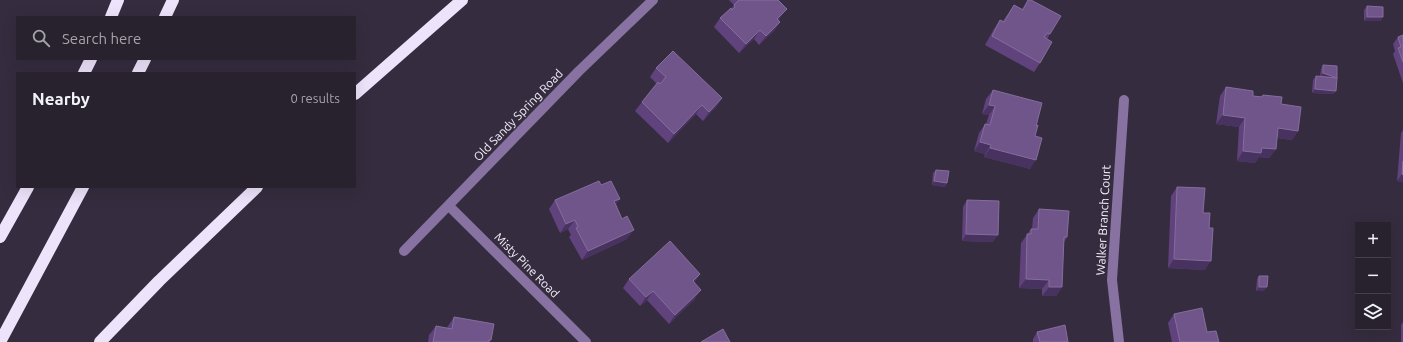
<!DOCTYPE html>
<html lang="en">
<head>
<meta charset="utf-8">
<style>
  :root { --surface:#28222f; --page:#342f3b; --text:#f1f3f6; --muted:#a5a4aa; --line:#443f4b }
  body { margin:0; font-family:Ubuntu,sans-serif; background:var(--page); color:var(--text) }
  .controls { position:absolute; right:12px; bottom:12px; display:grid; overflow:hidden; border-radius:0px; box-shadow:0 4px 16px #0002 }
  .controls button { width:36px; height:36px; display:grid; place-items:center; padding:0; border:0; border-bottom:1px solid var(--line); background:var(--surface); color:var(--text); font:20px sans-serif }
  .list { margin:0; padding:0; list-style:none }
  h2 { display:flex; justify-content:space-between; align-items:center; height:52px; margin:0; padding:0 16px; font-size:17px }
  h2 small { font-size:13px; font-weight:400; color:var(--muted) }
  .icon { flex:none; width:22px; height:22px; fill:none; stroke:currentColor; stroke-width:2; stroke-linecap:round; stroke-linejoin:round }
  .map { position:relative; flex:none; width:1403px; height:342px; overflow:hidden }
  .search { position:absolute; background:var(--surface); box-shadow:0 4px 16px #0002; left:16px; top:16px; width:340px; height:44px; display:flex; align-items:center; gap:10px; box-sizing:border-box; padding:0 14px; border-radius:0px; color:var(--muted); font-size:15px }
  .panel { position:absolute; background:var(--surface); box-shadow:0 4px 16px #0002; left:16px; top:72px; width:340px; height:116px; border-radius:0px }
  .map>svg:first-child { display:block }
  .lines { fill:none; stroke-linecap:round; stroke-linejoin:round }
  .minor { stroke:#8872a2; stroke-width:10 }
  .highway { stroke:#ede3fb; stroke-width:12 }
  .wall { fill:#60427d }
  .shaded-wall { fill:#48325f }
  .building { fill:#70558b; stroke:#856d9c }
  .labels { text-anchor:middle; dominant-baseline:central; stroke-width:3; stroke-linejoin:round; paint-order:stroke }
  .street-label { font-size:12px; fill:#f4effb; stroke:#352d3f }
</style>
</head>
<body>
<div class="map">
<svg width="1403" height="342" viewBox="0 0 1403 342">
  <rect width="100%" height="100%" fill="#352d3f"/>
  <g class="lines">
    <path class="minor" d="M449 206 586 342
      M404 251 579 71 653 0
      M1119 342 1112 280 1124 100"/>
    <path class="highway" d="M111 17 118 0
      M165 17 173 0
      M84 73 91 59
      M138 73 145 59
      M355 94 462 0
      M0 237 28 187
      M0 342 83 187
      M100 342 159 281 257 187"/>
  </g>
  <path class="wall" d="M729 0H778L780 18 779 20 780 22 774 31 759 45 754 39 739 53 714 27 720 18 731 9 734 5Z
    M1028 0 1050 34 1047 39 1040 63 1034 72 985 45 994 29 1000 20 1003 21 1014 5 1022 9Z
    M1367 6 1383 17 1380 21H1364V10Z
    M1403 35V83L1393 54 1395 51 1393 44 1398 37Z
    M1323 65 1336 91 1333 94 1312 93 1313 80 1316 76 1320 77 1321 69Z
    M656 68 722 98 716 107 703 121 696 114 668 143 635 111 642 102 657 84 650 77Z
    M1226 87 1253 96 1261 97 1263 95 1281 104 1298 131 1292 140 1277 138 1276 149 1269 158 1259 157 1255 163 1237 161 1239 127 1216 124 1220 96Z
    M993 90 1036 126 1035 136 1030 169 984 157 985 154 974 151 979 133 985 124H986L989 115 982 114 986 99Z
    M1403 130V182L1397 181 1401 133Z
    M936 170 947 183 945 187 932 185 933 173Z
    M601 185 620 199 616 204 627 239 582 260 569 237 571 235 568 229 560 233 549 209 555 200Z
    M1177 187 1203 213 1209 228 1205 270 1168 268 1171 196Z
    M967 200 993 242 962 241 963 207Z
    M1039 209 1067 237 1064 242 1062 287 1056 296H1042V289L1019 288 1021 243 1031 229H1032L1033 218Z
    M700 274 694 283 695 299 669 324 647 300 640 306 623 288 629 279Z
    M1259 276 1264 291H1256L1257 279Z
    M1174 314 1207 332 1219 342H1172L1168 323Z
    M454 317 491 340 489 342H428L429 335 436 326 447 328 448 326Z
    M1403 322V342H1401V325Z
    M1037 332 1068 342H1033V339Z"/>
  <path class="shaded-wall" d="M787 9 780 18 771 28 777 19Z
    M1367 17H1383L1380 21H1364Z
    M780 22 774 31 759 45 766 36Z
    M760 30 754 39 739 53 746 44Z
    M1323 73 1337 78 1320 77Z
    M1315 89 1336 91 1333 94 1312 93Z
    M722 98 716 107 703 121 709 112Z
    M702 105 696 114 668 143 674 134Z
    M989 105 995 106 989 115 982 114Z
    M1223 115 1245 118 1239 127 1216 124Z
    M1278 128 1298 131 1292 140 1272 137Z
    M980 142 991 145 985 154 974 151Z
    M990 148 1036 160 1030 169 984 157Z
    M1262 148 1276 149 1269 158 1259 157 1255 163 1237 161 1243 151Z
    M1402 174 1403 175V182L1397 181Z
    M934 181 947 183 945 187 932 185Z
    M620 199 613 208 614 201Z
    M575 220 568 229 560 233 566 224Z
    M634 230 627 239 582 260 588 251Z
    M966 234 998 235 993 242 962 241Z
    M1174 259 1211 261 1205 270 1168 268Z
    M700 274 694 284 693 281Z
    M1026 279 1049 280 1042 289 1019 288Z
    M1049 287H1062L1056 296H1042Z
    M1259 287H1267L1264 291H1256Z
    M701 290 695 299 669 324 675 315Z
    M653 291 647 300 640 306 646 297Z"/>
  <path class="building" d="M739 0H778L787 9 777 19 780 22 766 36 760 30 746 44 720 18 731 8 732 10 735 7 734 5Z
    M1028 0H1031L1061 16 1050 34 1047 33 1044 37 1052 42 1040 63 992 36 1000 20 1004 22 1014 5 1023 10Z
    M1367 6 1383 7V17H1367Z
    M1403 35V62L1398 48 1401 47 1398 37Z
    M673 51 722 98 709 112 702 105 674 134 642 102 658 82 660 84 666 77 656 68Z
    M1323 65 1337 66V78L1323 73Z
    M1316 76 1337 78 1336 91 1315 89Z
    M1226 87 1253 91V96L1262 97 1263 95 1282 97 1281 104 1301 107 1298 131 1278 128 1276 149 1262 148 1261 153 1243 151 1245 118 1223 115Z
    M993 90 1042 103 1036 126 1038 125 1035 136 1042 138 1036 160 990 148 991 145 980 142 985 124 990 125 995 106 989 105Z
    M1403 161V175L1402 174Z
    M936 170 949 171 947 183 934 181Z
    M599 181 601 185 611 181 620 199 614 201 622 219 627 216 634 230 588 251 576 228 578 227 575 220 566 224 555 200Z
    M1177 187 1205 188 1203 213H1210L1209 228H1213L1211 261 1174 259Z
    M967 200 999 201 998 235 966 234Z
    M1039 209 1069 211 1067 237H1064L1062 287H1049V280L1026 279 1027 234H1031V229H1038Z
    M670 241 700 274 693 281 701 290 675 315 653 291 646 297 629 279Z
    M1259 276H1268L1267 287H1259Z
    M1202 308 1207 332 1216 331 1219 342H1180L1174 314Z
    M454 317 494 324 491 340H489V342H433L436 326 452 329Z
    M1065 325 1068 342H1040L1037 332Z
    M723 329 730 342H701Z"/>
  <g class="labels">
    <g class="street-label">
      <text transform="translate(518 115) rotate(-46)">Old Sandy Spring Road</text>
      <text transform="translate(1103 220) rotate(-87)">Walker Branch Court</text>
      <text transform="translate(527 265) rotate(45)">Misty Pine Road</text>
    </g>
  </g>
</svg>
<div class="controls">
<button>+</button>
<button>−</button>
<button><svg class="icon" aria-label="layers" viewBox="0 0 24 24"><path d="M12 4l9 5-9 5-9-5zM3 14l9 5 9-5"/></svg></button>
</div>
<div class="search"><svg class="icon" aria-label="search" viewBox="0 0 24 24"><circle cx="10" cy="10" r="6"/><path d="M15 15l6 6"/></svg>Search here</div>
<section class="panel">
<h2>Nearby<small>0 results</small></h2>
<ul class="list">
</ul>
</section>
</div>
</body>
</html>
